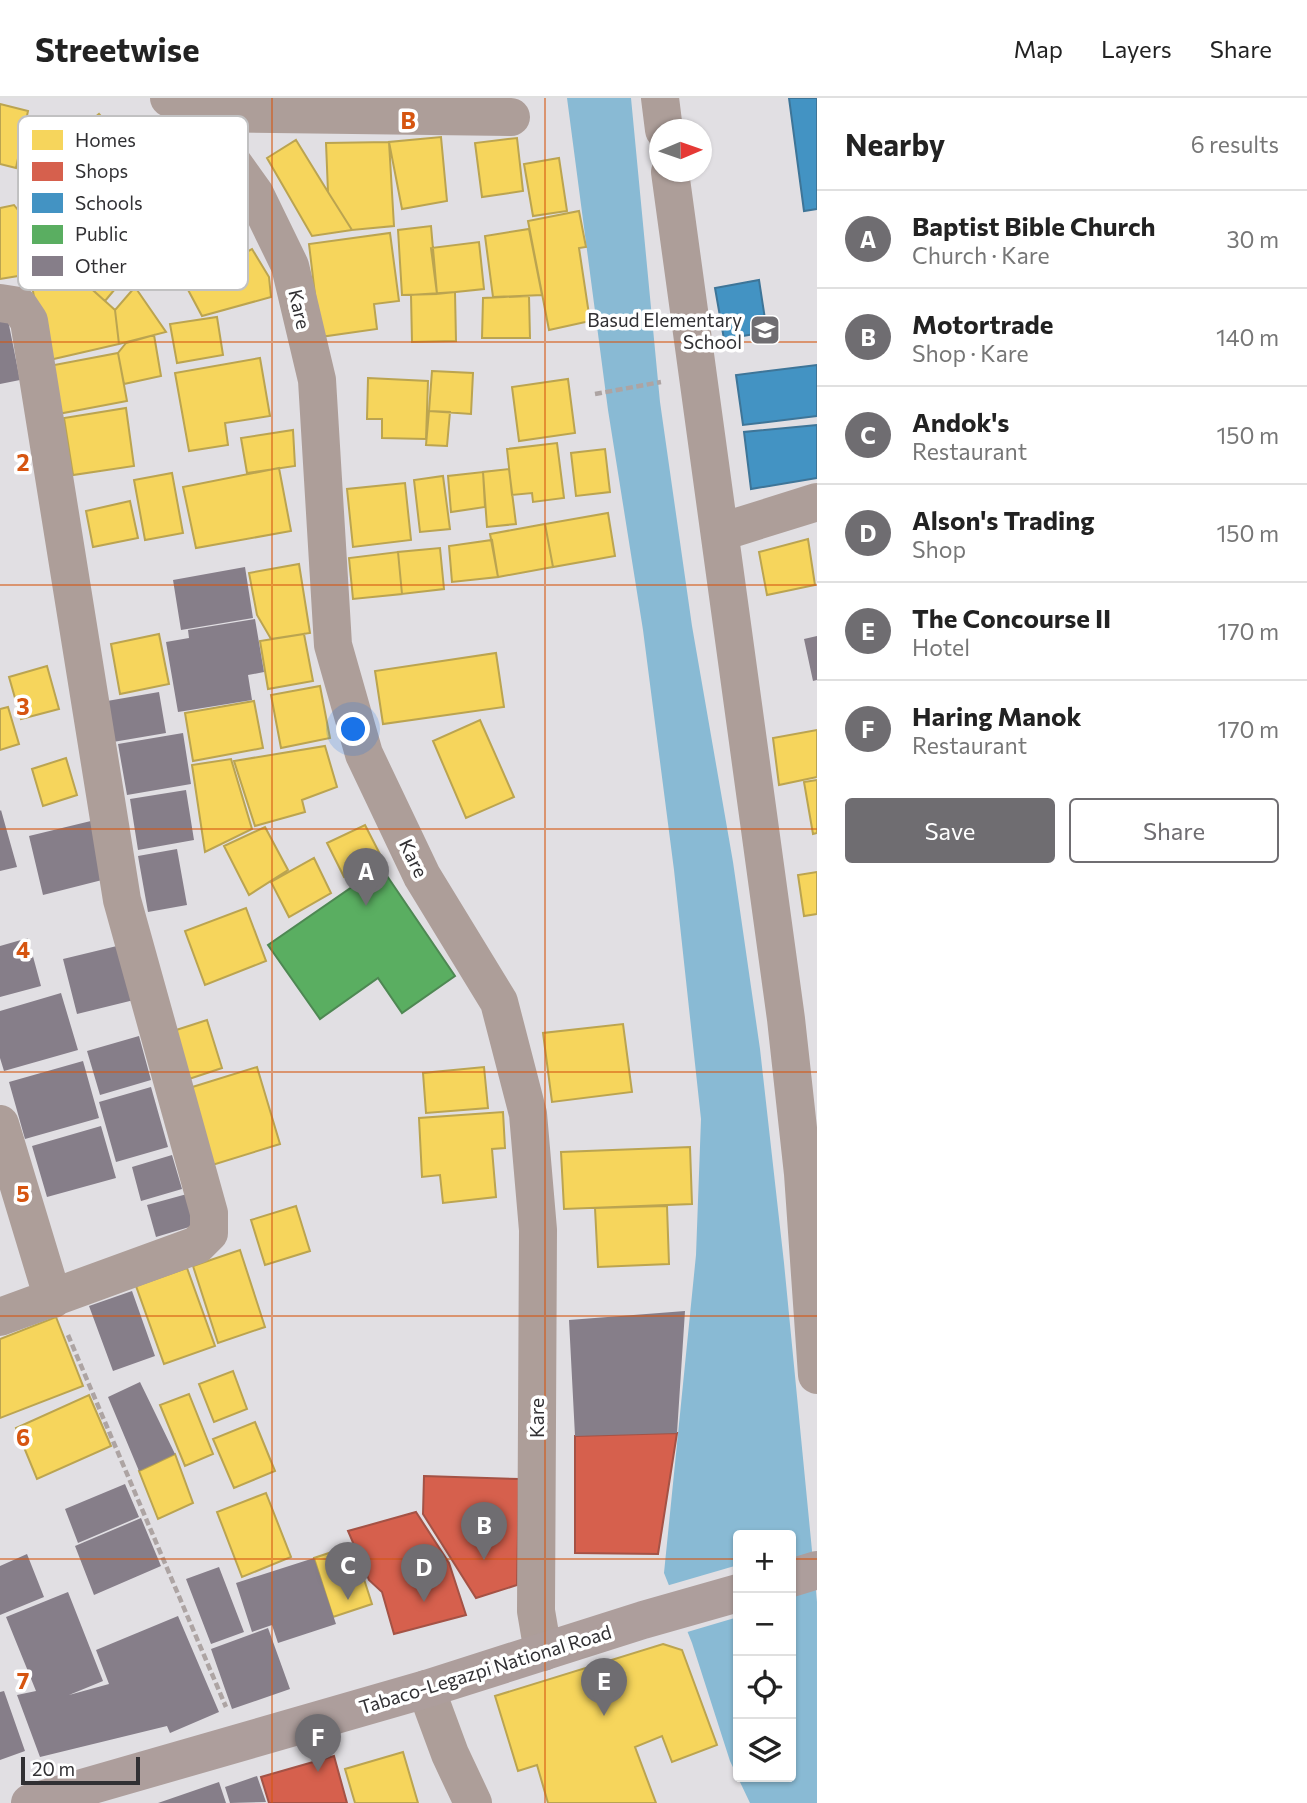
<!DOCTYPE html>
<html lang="en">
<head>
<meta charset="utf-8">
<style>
  :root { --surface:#fff; --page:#f2f2f2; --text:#222; --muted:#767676; --line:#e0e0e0; --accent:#6f6d71 }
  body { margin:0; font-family:Commissioner,sans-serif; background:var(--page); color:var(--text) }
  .controls { position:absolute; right:21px; bottom:21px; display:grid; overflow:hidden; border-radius:7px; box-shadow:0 2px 5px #0004 }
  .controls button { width:63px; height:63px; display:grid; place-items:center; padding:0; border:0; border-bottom:2px solid var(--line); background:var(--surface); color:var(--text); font:35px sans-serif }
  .compass { position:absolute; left:649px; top:21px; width:63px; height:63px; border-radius:50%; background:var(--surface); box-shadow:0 2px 5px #0004; rotate:88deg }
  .scale { position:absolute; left:21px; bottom:18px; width:119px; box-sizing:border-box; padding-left:7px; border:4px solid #313033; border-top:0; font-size:19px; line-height:24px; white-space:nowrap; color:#313033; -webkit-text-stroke:5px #fff; paint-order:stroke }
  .you { position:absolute; left:354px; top:632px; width:24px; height:24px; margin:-18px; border:5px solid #fff; border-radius:50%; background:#1a73e8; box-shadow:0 0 0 10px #1a73e833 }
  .badge { display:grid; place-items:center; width:46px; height:46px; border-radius:50%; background:var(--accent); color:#fff; font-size:23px; font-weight:700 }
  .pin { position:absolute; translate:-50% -58px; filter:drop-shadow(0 2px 4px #0008) }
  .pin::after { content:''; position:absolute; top:37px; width:24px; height:21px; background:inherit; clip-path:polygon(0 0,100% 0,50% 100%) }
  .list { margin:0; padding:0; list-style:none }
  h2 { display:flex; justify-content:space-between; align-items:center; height:91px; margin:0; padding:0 28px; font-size:30px }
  h2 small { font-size:23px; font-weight:400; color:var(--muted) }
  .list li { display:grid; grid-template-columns:46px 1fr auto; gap:21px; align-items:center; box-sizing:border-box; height:98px; padding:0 28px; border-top:2px solid var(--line) }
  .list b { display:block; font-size:26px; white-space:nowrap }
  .list p { margin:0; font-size:23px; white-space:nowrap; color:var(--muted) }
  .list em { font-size:23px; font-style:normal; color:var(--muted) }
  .actions { display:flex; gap:14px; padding:21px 28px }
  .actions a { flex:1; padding:16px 0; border:2px solid var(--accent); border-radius:7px; text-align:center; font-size:24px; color:var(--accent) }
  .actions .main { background:var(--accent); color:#fff }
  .icon { flex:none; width:38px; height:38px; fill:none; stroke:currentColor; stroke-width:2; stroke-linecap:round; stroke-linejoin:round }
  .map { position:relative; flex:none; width:817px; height:1705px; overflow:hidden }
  header { display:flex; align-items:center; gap:42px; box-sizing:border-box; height:98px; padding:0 35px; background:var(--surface); border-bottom:2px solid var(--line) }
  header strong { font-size:33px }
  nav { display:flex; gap:38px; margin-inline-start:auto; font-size:24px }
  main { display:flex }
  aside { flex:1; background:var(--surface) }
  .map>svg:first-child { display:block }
  .water { fill:#89bad4; fill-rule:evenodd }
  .pier { fill:#e1dfe3 }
  .homes { fill:#f6d55c; stroke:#bba450; stroke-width:2 }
  .shops { fill:#d6604d; stroke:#a45245; stroke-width:2 }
  .schools { fill:#4393c3; stroke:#3e7598; stroke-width:2 }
  .public { fill:#5aae61; stroke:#4e8853; stroke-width:2 }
  .building { fill:#867e89 }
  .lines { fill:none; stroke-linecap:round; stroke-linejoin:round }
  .path { stroke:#ada4a3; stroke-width:4.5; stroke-dasharray:7 3.5; stroke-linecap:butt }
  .minor { stroke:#ad9e99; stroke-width:38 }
  .primary { stroke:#ad9e9c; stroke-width:38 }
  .grid { fill:none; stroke:#d65510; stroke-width:2; stroke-opacity:0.55 }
  .labels { text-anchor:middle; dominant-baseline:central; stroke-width:7; stroke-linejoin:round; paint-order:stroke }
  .street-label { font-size:19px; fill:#313033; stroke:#fff }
  .poi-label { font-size:19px; fill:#313033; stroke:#fff; text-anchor:end }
  .key { fill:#fff; stroke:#c1c1c2; stroke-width:2 }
  .key-label { font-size:19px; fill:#313033 }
  .grid-label { font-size:23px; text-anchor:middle; font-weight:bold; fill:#d65510; stroke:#fff; stroke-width:7; stroke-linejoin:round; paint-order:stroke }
</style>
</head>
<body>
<header>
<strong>Streetwise</strong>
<nav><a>Map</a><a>Layers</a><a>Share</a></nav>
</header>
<main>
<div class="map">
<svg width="817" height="1705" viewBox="0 0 817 1705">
  <rect width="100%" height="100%" fill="#e1dfe3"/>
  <path class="water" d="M567 0H631L660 304 692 528 733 764 760 951 784 1165 817 1504V1705H750L730 1663 692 1545 664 1475 696 1157 701 1021 674 772 643 532 608 312ZM738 1437H791V1679H738Z"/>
  <path class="pier" d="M738 1467V1519L684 1535 666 1488Z"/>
  <path class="homes" d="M0 6 28 13 16 70 0 66Z
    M99 16 147 73 69 138 22 80Z
    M441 39 447 103 402 111 389 44Z
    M517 40 523 93 482 99 475 45Z
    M296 42 328 94 352 132 312 138 267 60Z
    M389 44 394 128 352 132 328 94 326 45Z
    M559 60 567 113 533 118 524 66Z
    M14 107 54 157 30 176 0 181V110Z
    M579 113 586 149 579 150 590 223 549 232 528 123Z
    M431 128 437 196 402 197 398 132Z
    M529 131 542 197 493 199 485 138Z
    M88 133 130 173 105 203 59 162Z
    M390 135 399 203 374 206 377 231 320 239 309 146Z
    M479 144 484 191 437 196 431 150Z
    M252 151 269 179 271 199 202 218 178 173 209 153 220 168Z
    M54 157 115 212 119 246 45 263 30 176Z
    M135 189 166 234 119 246 115 212Z
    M455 194 456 243 412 244 411 197Z
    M529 198 530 240H482L483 200Z
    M217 219 223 257 177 265 170 226Z
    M154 237 161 278 124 286 118 255 126 245Z
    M118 255 127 303 58 316 49 268Z
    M260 260 270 318 225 325 228 347 189 353 175 275Z
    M432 273 473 275 471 316 429 313Z
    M368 280 428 283 426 341 382 340V321H367Z
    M568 281 575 335 519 343 512 289Z
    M126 310 134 368 73 377 64 320Z
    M429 313 450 314 447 348 426 347Z
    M293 332 295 368 247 375 241 340Z
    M557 345 564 400 533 404 532 395 512 397 507 351Z
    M605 351 610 394 576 398 571 355Z
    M279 370 291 433 196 450 183 389Z
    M509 371 516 426 487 429 483 374Z
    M483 374 485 409 451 414 448 378Z
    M172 375 183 435 145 442 134 382Z
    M443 378 450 431 420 434 414 382Z
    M405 385 411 442 353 449 347 391Z
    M130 403 138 440 93 449 86 413Z
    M608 415 615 458 553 469 545 426Z
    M545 426 553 469 498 479 490 436Z
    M808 441 815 487 767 497 759 454Z
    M492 442 498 479 452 484 449 448Z
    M440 450 444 491 402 496 398 454Z
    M398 454 402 496 353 501 349 460Z
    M299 466 310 535 271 541 257 517 249 475Z
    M159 536 169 586 120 596 111 546Z
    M304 536 313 583 268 591 260 543Z
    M496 555 504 609 383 626 375 573Z
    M47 568 59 611 21 621 9 579Z
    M320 588 330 640 281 650 271 597Z
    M254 603 263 650 193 663 185 615Z
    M8 609 19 646 0 652V611Z
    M480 622 514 699 466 720 433 643Z
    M817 632V679L779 687 773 640Z
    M325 648 337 689 302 702 305 714 255 728 234 663Z
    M66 660 77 697 43 708 32 671Z
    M231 661 252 731 205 754 192 667Z
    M817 682V735L813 736 804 684Z
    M365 727 382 760 344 779 327 745Z
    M265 729 288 772 249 797 224 748Z
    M314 760 331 795 289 819 271 784Z
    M817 774V816L804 818 798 777Z
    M246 810 266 863 205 887 185 833Z
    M207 922 222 970 183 983 167 935Z
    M623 926 632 994 552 1004 543 935Z
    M257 969 280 1046 209 1068 186 991Z
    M484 969 488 1010 426 1015 423 975Z
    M503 1014 505 1050 492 1051 496 1099 443 1105 440 1077 422 1079 419 1020Z
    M690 1049 692 1106 564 1111 561 1054Z
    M296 1108 310 1153 265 1167 251 1122Z
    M667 1108 669 1166 598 1169 595 1110Z
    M240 1152 265 1229 218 1245 193 1168Z
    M187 1170 215 1248 164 1266 136 1188Z
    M56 1219 83 1288 0 1320V1241Z
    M233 1273 247 1311 214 1324 199 1286Z
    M189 1296 213 1356 185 1368 160 1307Z
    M89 1297 111 1348 37 1381 16 1330Z
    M255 1324 275 1373 234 1390 213 1341Z
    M175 1356 193 1405 158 1421 139 1373Z
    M266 1395 291 1459 242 1479 217 1414Z
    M353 1447 372 1506 333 1519 314 1460Z
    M663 1546 682 1552 717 1647 672 1664 662 1638 635 1649 656 1705H548L537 1667 518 1673 495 1598Z
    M403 1654 418 1705H355L345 1671Z"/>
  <path class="shops" d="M677 1335 658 1456 575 1455V1338Z
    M424 1378 519 1381 517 1487 476 1500 423 1416Z
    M416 1414 449 1465 466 1517 394 1536 382 1494 369 1482 348 1433Z
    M334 1658 347 1705H269L261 1679Z"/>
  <path class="schools" d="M789 0H817V111L804 113Z
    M759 182 767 234 724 241 715 190Z
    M817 267V318L743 327 736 277Z
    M817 327V380L751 391 744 334Z"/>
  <path class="public" d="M381 769 455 878 402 915 378 880 320 921 268 847Z"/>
  <path class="building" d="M7 217 20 282 0 286V219Z
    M245 469 253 520 181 532 173 482Z
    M255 521 264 574 248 577 252 602 178 614 166 544 189 540 188 532Z
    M817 538V582L813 583 804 541Z
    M159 594 166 635 113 644 107 603Z
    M183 635 191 686 127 697 118 646Z
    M186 692 194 742 138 752 130 701Z
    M1 712 17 769 0 773V713Z
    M95 722 110 780 43 797 29 738Z
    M177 751 187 807 148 814 138 758Z
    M28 840 41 888 0 899V848Z
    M121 847 134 902 77 916 63 861Z
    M61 895 78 952 4 973 0 960V913Z
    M139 938 151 982 100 997 87 953Z
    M83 963 99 1020 25 1041 9 984Z
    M151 989 168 1049 116 1064 99 1004Z
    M101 1028 116 1080 47 1099 32 1048Z
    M172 1057 182 1091 141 1103 132 1069Z
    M187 1096 196 1127 156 1139 147 1107Z
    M132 1193 155 1258 113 1273 89 1208Z
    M685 1213 677 1335 575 1338 569 1222Z
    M140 1284 175 1356 139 1373 108 1299Z
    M125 1386 139 1419 78 1445 65 1411Z
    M141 1420 161 1468 94 1497 75 1448Z
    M27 1456 44 1499 0 1517V1468Z
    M314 1460 336 1526 278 1545 272 1527 252 1534 236 1485Z
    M219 1469 244 1534 211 1546 186 1481Z
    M68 1494 103 1583 69 1597 109 1586 96 1552 178 1518 219 1614 170 1635 167 1628 40 1659 17 1597 36 1593 6 1519Z
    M268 1530 290 1591 232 1611 211 1551Z
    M4 1593 25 1653 0 1662V1594Z
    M257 1678 266 1704 230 1705 225 1689Z
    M219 1684 226 1705H158Z"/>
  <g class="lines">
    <path class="path" d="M595 296 661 284
      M68 1237 226 1609"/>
    <path class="minor" d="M169 0 197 15 255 96 290 168 317 282 333 547 364 656 422 778 499 904 528 1016 538 1132 536 1513 543 1554
      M660 0 664 32
      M197 15 511 19
      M670 74 786 921 803 1076 817 1277
      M0 205 19 208 29 223 122 802 209 1115V1135L197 1147 0 1219
      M721 434 817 404
      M0 1026 53 1201
      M426 1591 450 1656 473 1705"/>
    <path class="primary" d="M791 1480 817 1472
      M30 1705 426 1591 643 1522 738 1495"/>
  </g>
  <path class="grid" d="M272 0V1705M545 0V1705M0 244H817M0 487H817M0 731H817M0 974H817M0 1218H817M0 1461H738M791 1461H817"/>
  <defs>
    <g id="school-square" transform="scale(1.575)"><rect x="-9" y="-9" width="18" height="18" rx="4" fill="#6f6d71" stroke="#fff"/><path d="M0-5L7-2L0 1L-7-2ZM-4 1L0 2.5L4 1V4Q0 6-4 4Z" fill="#fff"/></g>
  </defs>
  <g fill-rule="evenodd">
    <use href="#school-square" x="765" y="232"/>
  </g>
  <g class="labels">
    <g class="street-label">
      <text transform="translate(300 211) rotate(77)">Kare</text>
      <text transform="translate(414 760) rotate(64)">Kare</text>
      <text transform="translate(536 1320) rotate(-90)">Kare</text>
      <text transform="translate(485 1571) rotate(-17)">Tabaco-Legazpi National Road</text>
    </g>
    <g class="poi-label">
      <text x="742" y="221">Basud Elementary<tspan x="742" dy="22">School</tspan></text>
    </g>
  </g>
  <rect x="18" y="18" width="230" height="174" rx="10" class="key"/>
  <rect x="32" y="32" width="31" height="20" fill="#f6d55c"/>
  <rect x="32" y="64" width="31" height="19" fill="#d6604d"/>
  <rect x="32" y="95" width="31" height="20" fill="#4393c3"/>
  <rect x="32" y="127" width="31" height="19" fill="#5aae61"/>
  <rect x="32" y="158" width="31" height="20" fill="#867e89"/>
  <g class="key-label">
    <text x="75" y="49">Homes</text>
    <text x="75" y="80">Shops</text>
    <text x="75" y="112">Schools</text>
    <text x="75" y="143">Public</text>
    <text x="75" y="175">Other</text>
  </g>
  <g class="grid-label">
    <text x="408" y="31">B</text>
    <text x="23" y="373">2</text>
    <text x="23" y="617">3</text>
    <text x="23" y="860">4</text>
    <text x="23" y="1104">5</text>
    <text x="23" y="1348">6</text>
    <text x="23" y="1591">7</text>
  </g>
</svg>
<div class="controls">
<button>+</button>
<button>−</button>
<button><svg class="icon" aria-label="locate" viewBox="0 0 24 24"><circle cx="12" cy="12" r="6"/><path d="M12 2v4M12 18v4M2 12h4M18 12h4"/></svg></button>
<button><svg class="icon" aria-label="layers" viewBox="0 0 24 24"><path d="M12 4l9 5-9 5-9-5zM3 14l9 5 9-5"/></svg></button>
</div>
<svg class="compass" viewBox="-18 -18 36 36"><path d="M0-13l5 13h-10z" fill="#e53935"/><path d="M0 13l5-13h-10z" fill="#767676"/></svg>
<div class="scale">20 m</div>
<div class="you"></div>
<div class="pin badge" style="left:366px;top:808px">A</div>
<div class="pin badge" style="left:484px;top:1462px">B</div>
<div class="pin badge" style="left:348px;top:1502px">C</div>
<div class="pin badge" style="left:424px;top:1504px">D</div>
<div class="pin badge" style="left:604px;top:1618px">E</div>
<div class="pin badge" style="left:318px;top:1674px">F</div>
</div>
<aside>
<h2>Nearby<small>6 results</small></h2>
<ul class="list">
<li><span class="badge">A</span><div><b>Baptist Bible Church</b><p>Church · Kare</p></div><em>30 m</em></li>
<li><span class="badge">B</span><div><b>Motortrade</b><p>Shop · Kare</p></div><em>140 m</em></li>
<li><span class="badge">C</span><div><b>Andok's</b><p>Restaurant</p></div><em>150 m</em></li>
<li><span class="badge">D</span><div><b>Alson's Trading</b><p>Shop</p></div><em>150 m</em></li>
<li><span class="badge">E</span><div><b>The Concourse II</b><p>Hotel</p></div><em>170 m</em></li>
<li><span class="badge">F</span><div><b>Haring Manok</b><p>Restaurant</p></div><em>170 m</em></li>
</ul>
<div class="actions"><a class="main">Save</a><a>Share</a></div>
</aside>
</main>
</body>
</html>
